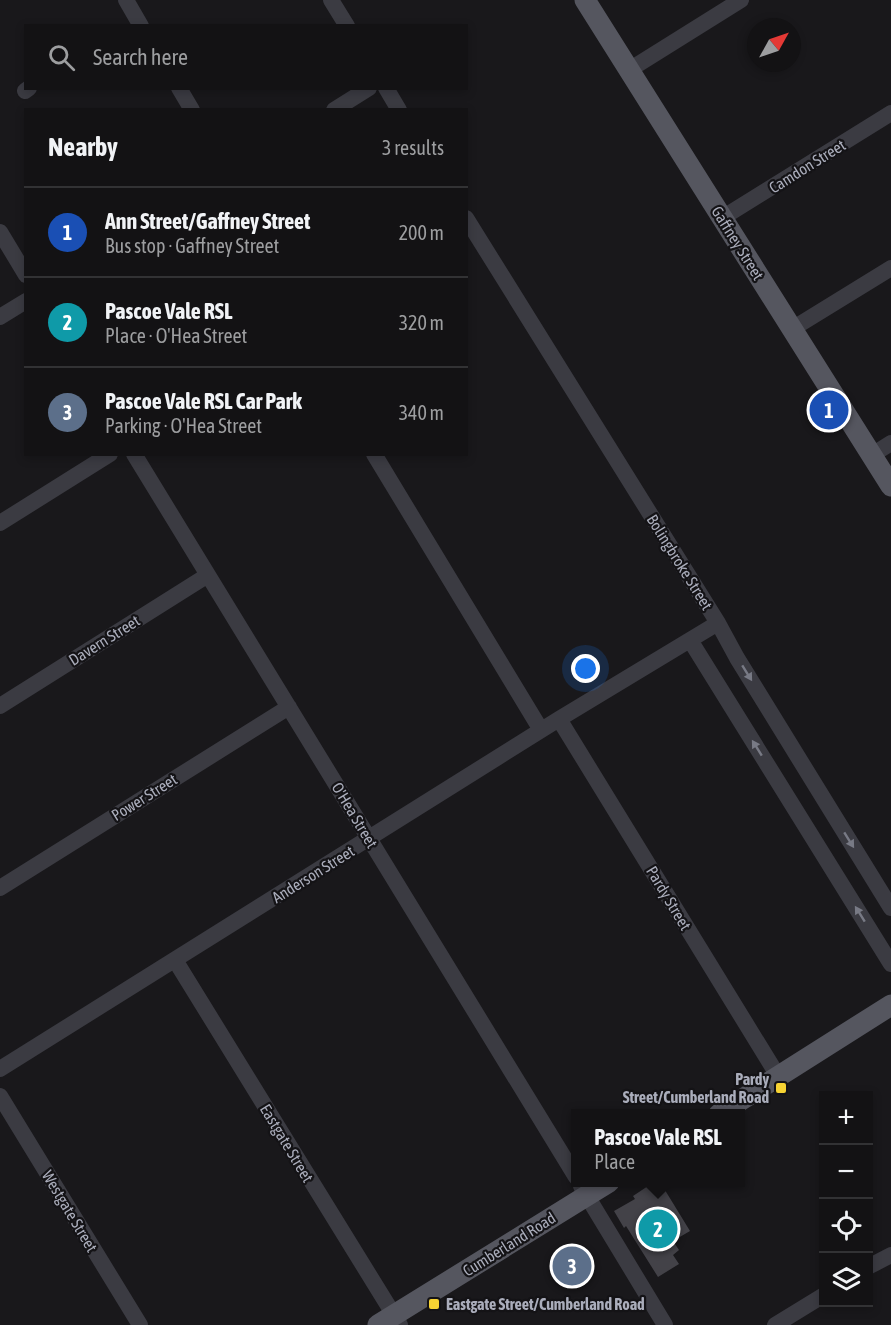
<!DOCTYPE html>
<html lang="en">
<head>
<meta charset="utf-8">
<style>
  :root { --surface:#131214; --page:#202022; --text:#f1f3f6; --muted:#9d9ea0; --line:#323234; --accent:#ea580c }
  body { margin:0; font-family:"Asap Condensed",sans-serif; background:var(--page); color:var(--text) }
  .controls { position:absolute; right:18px; bottom:18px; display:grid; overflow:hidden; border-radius:0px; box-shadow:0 3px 9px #0003 }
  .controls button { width:54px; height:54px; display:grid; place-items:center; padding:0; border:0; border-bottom:2px solid var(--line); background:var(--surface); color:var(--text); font:30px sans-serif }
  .compass { position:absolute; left:747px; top:18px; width:54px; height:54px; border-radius:50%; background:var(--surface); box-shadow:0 3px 9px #0003; rotate:50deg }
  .you { position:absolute; left:586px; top:669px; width:21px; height:21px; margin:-15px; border:4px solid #fff; border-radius:50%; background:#1a73e8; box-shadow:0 0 0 9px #1a73e833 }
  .badge { display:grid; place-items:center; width:39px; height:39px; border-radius:50%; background:var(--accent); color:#fff; font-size:20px; font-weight:700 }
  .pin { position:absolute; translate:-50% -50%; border:3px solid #fff; box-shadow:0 2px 6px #0006 }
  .popup { position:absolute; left:571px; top:1109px; width:174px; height:78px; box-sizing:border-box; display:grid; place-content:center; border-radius:0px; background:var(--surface); filter:drop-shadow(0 2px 4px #0005); font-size:20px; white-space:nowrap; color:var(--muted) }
  .popup b { font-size:22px; color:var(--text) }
  .popup::after { content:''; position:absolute; left:50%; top:100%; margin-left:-12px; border:12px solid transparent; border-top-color:var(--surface) }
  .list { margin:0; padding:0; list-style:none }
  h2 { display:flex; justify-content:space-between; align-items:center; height:78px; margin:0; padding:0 24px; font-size:26px }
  h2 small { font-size:20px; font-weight:400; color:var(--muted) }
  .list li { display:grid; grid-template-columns:39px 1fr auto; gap:18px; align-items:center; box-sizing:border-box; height:90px; padding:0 24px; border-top:2px solid var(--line) }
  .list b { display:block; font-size:22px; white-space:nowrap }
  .list p { margin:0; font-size:20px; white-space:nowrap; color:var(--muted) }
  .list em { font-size:20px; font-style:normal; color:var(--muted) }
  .icon { flex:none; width:33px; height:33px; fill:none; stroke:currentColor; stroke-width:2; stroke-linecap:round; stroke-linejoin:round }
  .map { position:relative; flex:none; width:891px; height:1325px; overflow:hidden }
  .search { position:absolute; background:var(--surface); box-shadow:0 3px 9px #0003; left:24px; top:24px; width:444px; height:66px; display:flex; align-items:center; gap:15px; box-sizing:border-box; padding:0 21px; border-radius:0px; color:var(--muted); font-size:22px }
  .panel { position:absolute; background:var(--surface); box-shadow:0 3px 9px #0003; left:24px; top:108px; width:444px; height:348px; border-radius:0px }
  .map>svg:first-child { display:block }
  .building { fill:#434248 }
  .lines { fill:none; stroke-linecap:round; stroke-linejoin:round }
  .minor { stroke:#3b3b42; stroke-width:16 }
  .major { stroke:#55565f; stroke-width:21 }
  .oneway { fill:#787a85 }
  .poi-dot { fill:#f7d333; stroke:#141316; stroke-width:2 }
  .labels { text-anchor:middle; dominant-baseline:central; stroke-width:4.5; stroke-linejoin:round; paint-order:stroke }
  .street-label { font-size:16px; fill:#aaadbb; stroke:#141316 }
  .poi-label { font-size:16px; font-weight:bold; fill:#aaadbb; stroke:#141316; text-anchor:end }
</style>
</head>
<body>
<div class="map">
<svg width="891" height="1325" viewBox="0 0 891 1325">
  <rect width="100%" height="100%" fill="#19181b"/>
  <path class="building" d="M654 1182 657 1185 660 1182 690 1231 673 1241 679 1250 673 1255 679 1264 658 1277 626 1226 624 1228 614 1211 635 1199 633 1196Z"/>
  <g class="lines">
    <path class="minor" d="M126 0 141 26
      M331 0 347 26
      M629 70 741 0
      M179 88 192 110
      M386 88 399 110
      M25 91 29 88
      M334 110 369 88
      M466 218 718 623 737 658 891 908
      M722 218 891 113
      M0 232 26 275
      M0 317 26 301
      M792 329 891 268
      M134 454 576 1177
      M374 454 541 730
      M872 455 891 443
      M0 523 110 454
      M690 640 891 964
      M0 706 208 575
      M559 719 778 1076
      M0 888 289 707
      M175 960 400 1325
      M0 1069 559 719 718 623
      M0 1096 140 1325
      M581 1186 665 1325
      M868 1267 891 1255
      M775 1325 824 1295"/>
    <path class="major" d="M585 0 891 486
      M719 1114 891 1005
      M378 1325 609 1182"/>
  </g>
  <defs><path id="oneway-solid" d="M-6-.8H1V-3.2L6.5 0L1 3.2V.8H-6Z" transform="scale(1.5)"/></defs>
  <g class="oneway">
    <use href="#oneway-solid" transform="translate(747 673) rotate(58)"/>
    <use href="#oneway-solid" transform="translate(757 748) rotate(-122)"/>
    <use href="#oneway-solid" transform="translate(849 840) rotate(58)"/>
    <use href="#oneway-solid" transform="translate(860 914) rotate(-122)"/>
  </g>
  <g class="poi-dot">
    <rect x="775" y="1082" width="12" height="12" rx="3"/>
    <rect x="428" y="1298" width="12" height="12" rx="3"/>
  </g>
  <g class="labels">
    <g class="street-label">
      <text transform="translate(807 166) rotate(-32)">Camdon Street</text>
      <text transform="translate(738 243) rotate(58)">Gaffney Street</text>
      <text transform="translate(680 562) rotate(58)">Bolingbroke Street</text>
      <text transform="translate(104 640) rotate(-32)">Davern Street</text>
      <text transform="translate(144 797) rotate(-32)">Power Street</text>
      <text transform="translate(355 815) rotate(59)">O'Hea Street</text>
      <text transform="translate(313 874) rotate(-32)">Anderson Street</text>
      <text transform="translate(669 898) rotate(59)">Pardy Street</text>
      <text transform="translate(287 1143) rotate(59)">Eastgate Street</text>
      <text transform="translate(70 1211) rotate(59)">Westgate Street</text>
      <text transform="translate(509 1244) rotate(-32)">Cumberland Road</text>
    </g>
    <g class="poi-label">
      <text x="769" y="1079">Pardy<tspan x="769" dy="18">Street/Cumberland Road</tspan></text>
      <text x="446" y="1304" text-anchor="start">Eastgate Street/Cumberland Road</text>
    </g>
  </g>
</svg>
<div class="controls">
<button>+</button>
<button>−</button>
<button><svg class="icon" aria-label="locate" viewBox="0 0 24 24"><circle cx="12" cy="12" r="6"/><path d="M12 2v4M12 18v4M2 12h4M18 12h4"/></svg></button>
<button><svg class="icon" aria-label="layers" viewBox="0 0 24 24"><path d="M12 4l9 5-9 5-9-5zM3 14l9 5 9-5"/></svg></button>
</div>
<svg class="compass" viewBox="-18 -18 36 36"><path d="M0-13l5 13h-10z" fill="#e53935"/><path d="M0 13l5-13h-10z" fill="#9d9ea0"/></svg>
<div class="you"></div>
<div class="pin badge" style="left:829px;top:410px;background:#1a4fb4">1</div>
<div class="pin badge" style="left:658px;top:1229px;background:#0f9aa8">2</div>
<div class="popup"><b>Pascoe Vale RSL</b>Place</div>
<div class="pin badge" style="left:572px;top:1266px;background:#5c6f8a">3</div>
<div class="search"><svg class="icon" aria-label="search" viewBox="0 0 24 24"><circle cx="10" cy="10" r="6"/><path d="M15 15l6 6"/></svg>Search here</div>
<section class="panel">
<h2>Nearby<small>3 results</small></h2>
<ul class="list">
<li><span class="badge" style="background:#1a4fb4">1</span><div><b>Ann Street/Gaffney Street</b><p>Bus stop · Gaffney Street</p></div><em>200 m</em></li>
<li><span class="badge" style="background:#0f9aa8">2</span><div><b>Pascoe Vale RSL</b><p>Place · O'Hea Street</p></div><em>320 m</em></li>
<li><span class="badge" style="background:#5c6f8a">3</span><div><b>Pascoe Vale RSL Car Park</b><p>Parking · O'Hea Street</p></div><em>340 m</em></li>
</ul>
</section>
</div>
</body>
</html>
